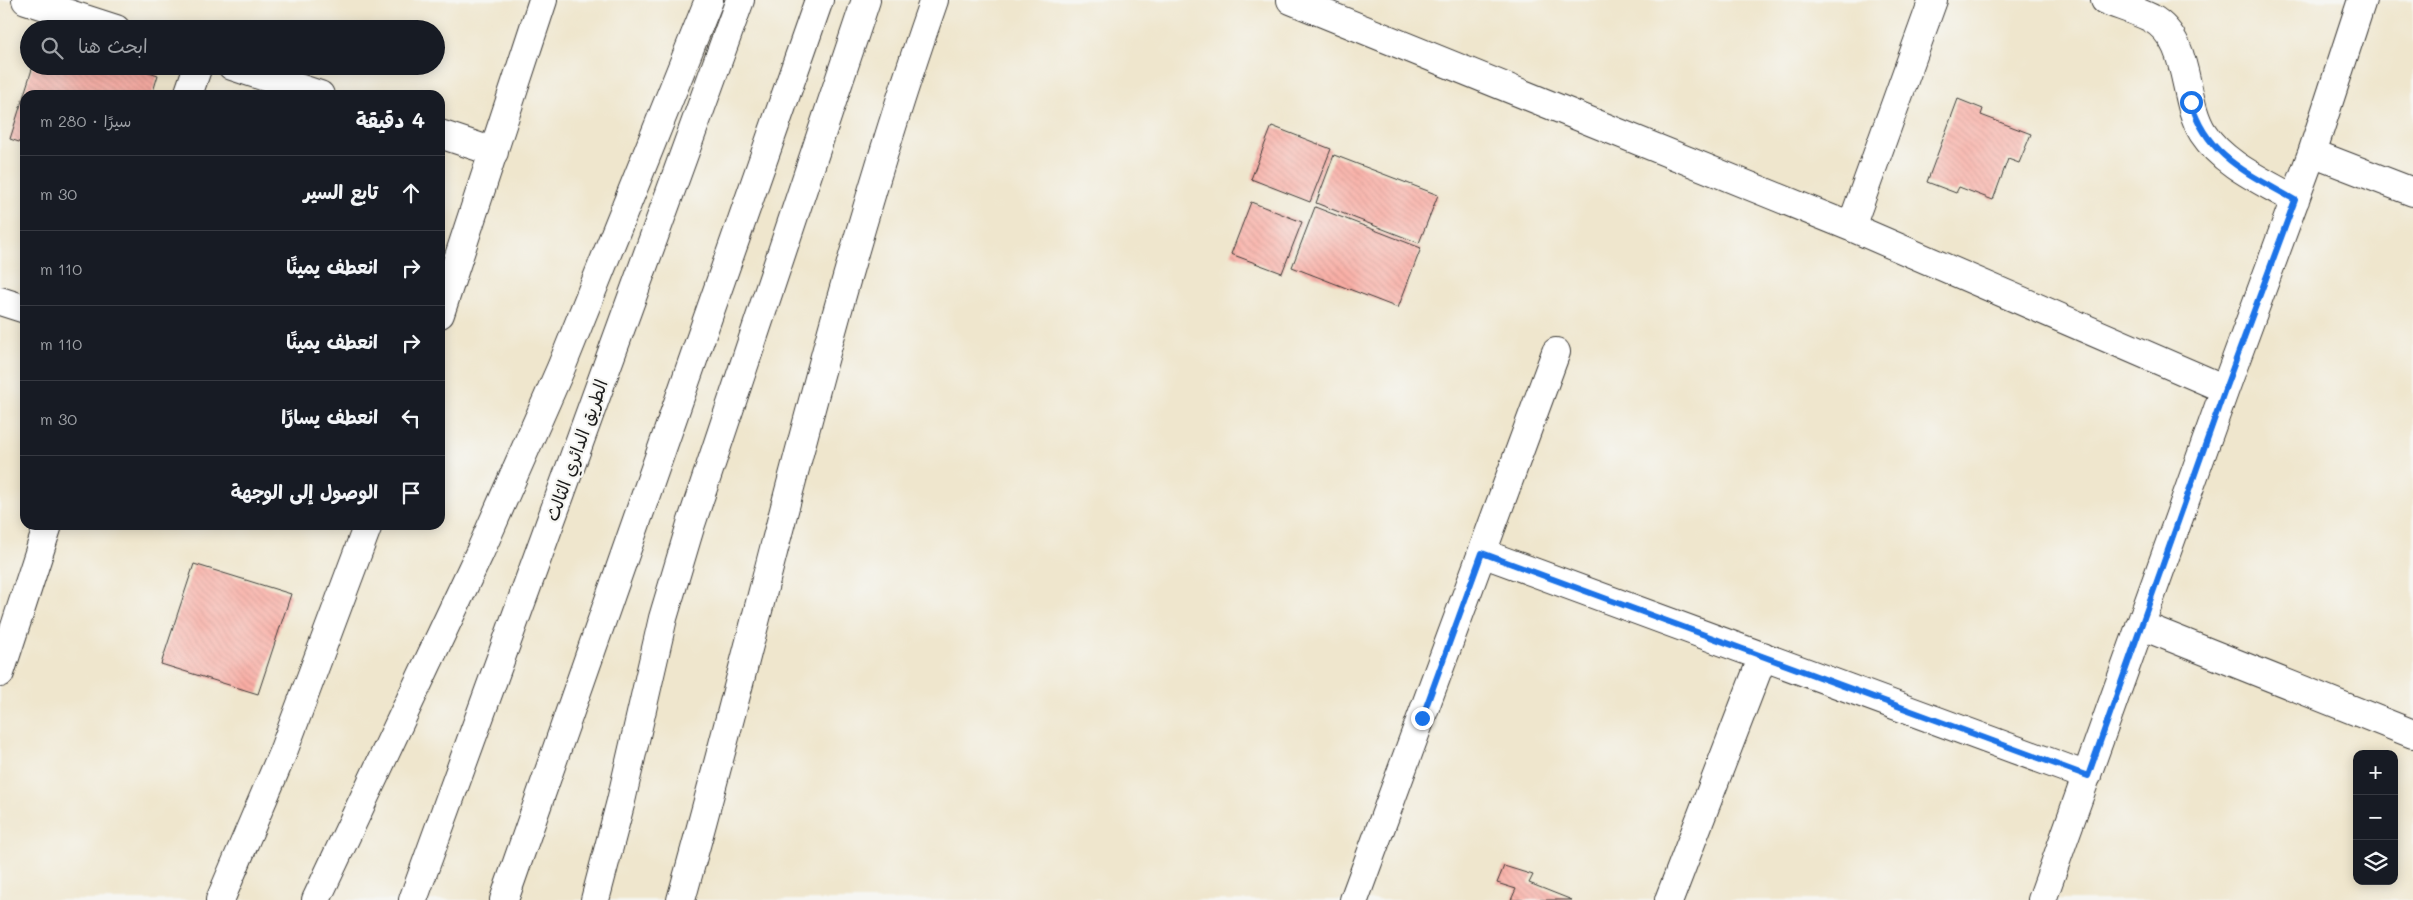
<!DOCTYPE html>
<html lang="ar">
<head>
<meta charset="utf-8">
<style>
  :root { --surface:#171b24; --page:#20242c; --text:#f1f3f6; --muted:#9ea1a6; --line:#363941 }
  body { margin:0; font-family:Mali,"Playpen Sans Arabic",sans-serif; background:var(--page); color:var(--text); direction:rtl }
  .controls { position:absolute; right:15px; bottom:15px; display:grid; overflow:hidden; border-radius:10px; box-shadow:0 2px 12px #0003 }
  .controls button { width:45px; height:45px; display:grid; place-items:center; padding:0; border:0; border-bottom:1px solid var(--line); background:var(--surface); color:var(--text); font:25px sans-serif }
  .stop { position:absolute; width:15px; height:15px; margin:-11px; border:4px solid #1a73e8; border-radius:50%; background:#fff }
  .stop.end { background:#1a73e8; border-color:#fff; box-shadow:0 1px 5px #0008 }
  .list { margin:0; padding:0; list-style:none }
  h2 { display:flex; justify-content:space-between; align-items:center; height:65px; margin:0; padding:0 20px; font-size:21px }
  h2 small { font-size:16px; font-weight:400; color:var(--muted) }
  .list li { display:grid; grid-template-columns:32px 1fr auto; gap:15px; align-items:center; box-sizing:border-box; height:75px; padding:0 20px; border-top:1px solid var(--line) }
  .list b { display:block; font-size:19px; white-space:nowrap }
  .list em { font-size:16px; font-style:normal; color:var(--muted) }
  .icon { flex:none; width:28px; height:28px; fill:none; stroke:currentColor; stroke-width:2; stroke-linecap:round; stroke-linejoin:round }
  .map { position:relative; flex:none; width:2413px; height:900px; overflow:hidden; direction:ltr }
  .search { position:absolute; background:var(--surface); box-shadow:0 2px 12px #0003; left:20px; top:20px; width:425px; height:55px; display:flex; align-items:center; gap:12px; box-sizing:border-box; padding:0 18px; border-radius:28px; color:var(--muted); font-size:19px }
  .panel { position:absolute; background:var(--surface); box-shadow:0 2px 12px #0003; left:20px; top:90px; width:425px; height:440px; border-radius:15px; direction:rtl }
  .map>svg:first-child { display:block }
  .building { fill:url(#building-back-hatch) }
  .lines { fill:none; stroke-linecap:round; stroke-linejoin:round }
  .street-casing { stroke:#3c3a37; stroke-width:30 }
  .primary-casing { stroke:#3c3a37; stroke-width:30 }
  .highway-casing { stroke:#3c3a37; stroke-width:30 }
  .street { stroke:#fff; stroke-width:28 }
  .primary { stroke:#fff; stroke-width:28 }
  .highway { stroke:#fff; stroke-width:28 }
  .route { stroke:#1a73e8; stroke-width:6 }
  .labels { text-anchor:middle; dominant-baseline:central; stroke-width:4.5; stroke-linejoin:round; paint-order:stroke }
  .street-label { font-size:18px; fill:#1c1c1c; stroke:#f6f6f2 }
</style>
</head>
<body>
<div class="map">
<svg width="2413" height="900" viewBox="0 0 2413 900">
  <defs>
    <pattern id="building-back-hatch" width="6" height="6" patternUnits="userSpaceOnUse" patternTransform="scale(1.25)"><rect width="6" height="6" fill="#f9ada4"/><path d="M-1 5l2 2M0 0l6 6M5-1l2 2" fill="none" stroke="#d5948d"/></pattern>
  </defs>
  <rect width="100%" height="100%" fill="#f6f6f2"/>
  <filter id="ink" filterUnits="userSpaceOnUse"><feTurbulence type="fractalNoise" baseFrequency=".02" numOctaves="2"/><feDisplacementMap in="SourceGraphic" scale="10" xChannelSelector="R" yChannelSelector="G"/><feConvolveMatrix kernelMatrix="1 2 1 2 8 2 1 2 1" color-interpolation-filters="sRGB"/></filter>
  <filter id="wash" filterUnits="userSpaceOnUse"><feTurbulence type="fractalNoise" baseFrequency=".0096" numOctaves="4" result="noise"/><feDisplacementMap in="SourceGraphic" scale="20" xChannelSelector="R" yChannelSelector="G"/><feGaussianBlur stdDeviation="1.12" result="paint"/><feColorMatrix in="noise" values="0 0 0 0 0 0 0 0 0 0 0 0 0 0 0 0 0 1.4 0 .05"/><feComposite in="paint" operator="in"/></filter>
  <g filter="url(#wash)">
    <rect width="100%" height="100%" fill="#efe6cd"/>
    <g id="blocks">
      <path class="building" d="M33 66H131L158 75 152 95H25V144L10 139Z
        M1958 99 1983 109 1981 115 2031 134 2019 163 2008 159 1993 200 1959 187 1956 193 1927 182Z
        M1272 126 1331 149 1310 202 1251 179Z
        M1334 155 1438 195 1419 243 1316 203Z
        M1251 202 1302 222 1282 273 1231 254Z
        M1315 207 1421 248 1398 308 1292 267Z
        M194 564 291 594 258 694 161 664Z
        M1504 866 1533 875 1529 883 1572 900H1511L1516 889 1497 883Z"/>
    </g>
  </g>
  <g filter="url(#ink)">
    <use href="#blocks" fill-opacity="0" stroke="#3c3a37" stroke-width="1"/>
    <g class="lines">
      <g class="street-casing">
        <path id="street" d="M26 0 116 29
          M1291 0 1851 227 2225 389
          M2105 0C2120 6 2137 11 2151 18 2192 41 2181 98 2203 133 2224 165 2263 181 2295 200
          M232 66 320 95
          M188 95 198 66
          M440 134 494 152
          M2312 153 2413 192
          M1851 227 1933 0
          M0 301 25 309
          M440 314 543 0
          M1482 553 2087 776
          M2140 625 2413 734
          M0 673 48 525
          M220 900 283 752 368 525
          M681 900C765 600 831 294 934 0
          M1354 900 1556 352
          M1669 900 1763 656
          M2042 900 2225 389 2312 153 2362 0"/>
      </g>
      <g class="primary-casing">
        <path id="primary" d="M316 900 480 552 561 368 709 0
          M595 900 621 801 663 618 691 524 866 0"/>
      </g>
      <g class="highway-casing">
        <path id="highway" d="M413 900 740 0
          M504 900 819 0"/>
      </g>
      <use href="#street" class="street"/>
      <use href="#primary" class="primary"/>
      <use href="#highway" class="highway"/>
    </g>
  </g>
  <g class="lines" filter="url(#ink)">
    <path class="route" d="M1422 718 1482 553 2088 776 2225 389 2295 200C2250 174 2206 157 2191 102"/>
  </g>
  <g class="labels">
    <g class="street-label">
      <text transform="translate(576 450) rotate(-70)">الطريق الدائري الثالث</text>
    </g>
  </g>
</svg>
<div class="controls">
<button>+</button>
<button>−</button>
<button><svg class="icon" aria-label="layers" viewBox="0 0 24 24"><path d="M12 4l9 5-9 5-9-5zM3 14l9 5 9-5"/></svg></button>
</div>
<div class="stop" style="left:2191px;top:102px"></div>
<div class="stop end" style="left:1422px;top:718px"></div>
<div class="search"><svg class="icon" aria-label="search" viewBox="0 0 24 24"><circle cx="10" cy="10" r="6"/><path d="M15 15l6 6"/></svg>ابحث هنا</div>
<section class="panel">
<h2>4 دقيقة<small>سيرًا · 280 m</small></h2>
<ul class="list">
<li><svg class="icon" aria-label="ahead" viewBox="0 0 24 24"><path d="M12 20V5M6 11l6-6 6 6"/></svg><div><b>تابع السير</b></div><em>30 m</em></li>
<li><svg class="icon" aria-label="right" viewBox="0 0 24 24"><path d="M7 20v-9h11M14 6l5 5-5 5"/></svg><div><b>انعطف يمينًا</b></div><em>110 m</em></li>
<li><svg class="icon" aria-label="right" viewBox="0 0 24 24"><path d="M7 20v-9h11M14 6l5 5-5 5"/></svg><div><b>انعطف يمينًا</b></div><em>110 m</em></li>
<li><svg class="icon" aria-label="left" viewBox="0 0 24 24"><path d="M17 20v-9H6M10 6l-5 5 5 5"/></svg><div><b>انعطف يسارًا</b></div><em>30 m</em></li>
<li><svg class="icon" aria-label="arrive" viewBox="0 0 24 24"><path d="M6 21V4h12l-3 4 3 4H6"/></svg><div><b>الوصول إلى الوجهة</b></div></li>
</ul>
</section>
</div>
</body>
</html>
